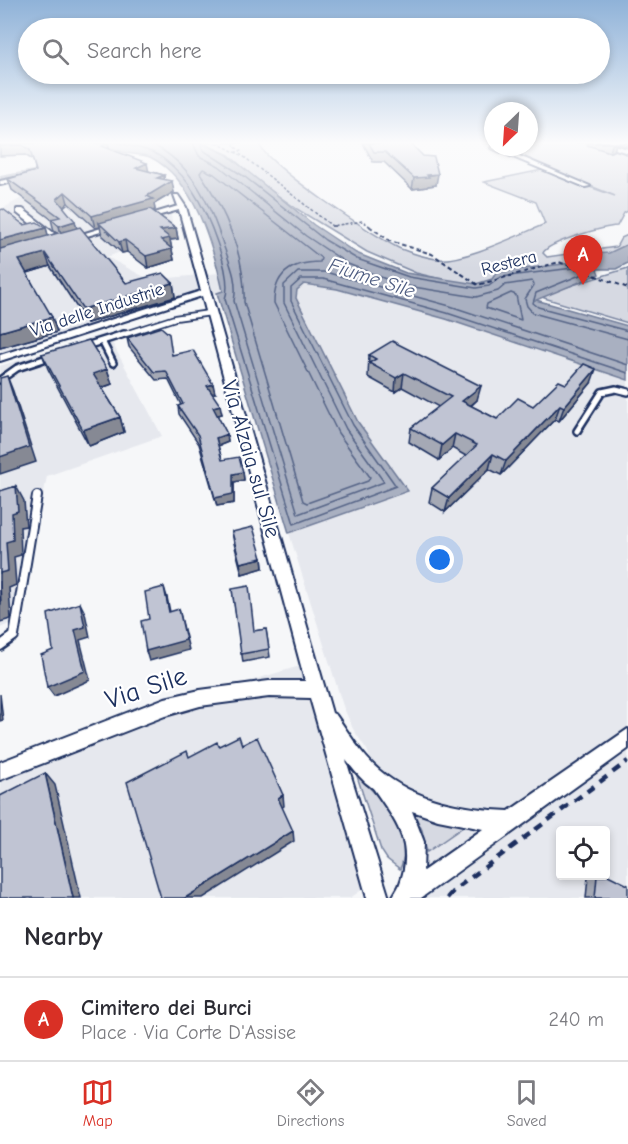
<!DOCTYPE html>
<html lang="en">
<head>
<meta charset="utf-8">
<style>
  :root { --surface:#fff; --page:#f2f2f3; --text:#2b2b33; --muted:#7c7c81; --line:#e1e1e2; --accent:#d93025 }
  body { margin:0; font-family:"Comic Neue",sans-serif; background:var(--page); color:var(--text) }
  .controls { position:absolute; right:18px; bottom:18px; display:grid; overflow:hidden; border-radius:6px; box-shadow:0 3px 9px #0003 }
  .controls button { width:54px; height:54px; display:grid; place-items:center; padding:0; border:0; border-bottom:2px solid var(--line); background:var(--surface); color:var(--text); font:30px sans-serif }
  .compass { position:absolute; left:484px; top:102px; width:54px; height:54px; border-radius:50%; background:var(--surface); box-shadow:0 3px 9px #0003; rotate:205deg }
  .you { position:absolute; left:440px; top:560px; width:21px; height:21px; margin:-15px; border:4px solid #fff; border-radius:50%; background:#1a73e8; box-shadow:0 0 0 9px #1a73e833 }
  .badge { display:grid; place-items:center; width:39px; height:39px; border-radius:50%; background:var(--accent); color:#fff; font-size:20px; font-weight:700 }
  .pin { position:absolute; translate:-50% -50px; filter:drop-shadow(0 2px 3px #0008) }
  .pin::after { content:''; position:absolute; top:32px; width:21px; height:18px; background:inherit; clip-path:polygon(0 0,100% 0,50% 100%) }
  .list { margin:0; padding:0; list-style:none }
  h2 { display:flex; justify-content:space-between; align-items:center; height:78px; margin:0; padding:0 24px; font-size:26px }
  h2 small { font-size:20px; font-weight:400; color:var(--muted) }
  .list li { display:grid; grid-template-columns:39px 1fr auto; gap:18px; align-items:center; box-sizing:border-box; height:84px; padding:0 24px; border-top:2px solid var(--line) }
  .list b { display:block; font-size:22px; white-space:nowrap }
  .list p { margin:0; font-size:20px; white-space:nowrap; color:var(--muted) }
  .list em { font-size:20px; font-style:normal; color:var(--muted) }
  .icon { flex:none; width:33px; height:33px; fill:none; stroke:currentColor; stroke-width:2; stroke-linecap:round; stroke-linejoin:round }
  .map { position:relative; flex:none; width:628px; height:898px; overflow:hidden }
  .search { position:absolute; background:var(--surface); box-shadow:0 3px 9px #0003; left:18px; right:18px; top:18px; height:66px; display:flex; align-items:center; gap:15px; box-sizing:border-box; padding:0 21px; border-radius:33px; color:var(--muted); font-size:22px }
  .sheet { height:162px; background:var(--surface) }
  nav { display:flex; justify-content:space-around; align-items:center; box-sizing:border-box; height:84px; border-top:2px solid var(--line); background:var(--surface); font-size:16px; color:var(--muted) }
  nav a { display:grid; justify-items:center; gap:3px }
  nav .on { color:var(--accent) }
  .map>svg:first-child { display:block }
  .built { fill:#e6e8ee; fill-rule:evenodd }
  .green { fill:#d6d9e2; stroke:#7884a0; stroke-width:1.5 }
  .water { fill:#a9b0c1; stroke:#707c99; stroke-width:1.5 }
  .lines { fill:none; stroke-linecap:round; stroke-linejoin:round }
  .shore { stroke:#546386; stroke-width:1.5 }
  .river { fill:#a9b0c1; fill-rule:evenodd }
  .service-far2-casing { stroke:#1b2f5e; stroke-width:8 }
  .service-far1-casing { stroke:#1b2f5e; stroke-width:10 }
  .service-casing { stroke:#1b2f5e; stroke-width:12 }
  .minor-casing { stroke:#1b2f5e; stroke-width:4 }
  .path-far2 { stroke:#1b2f5e; stroke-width:1.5; stroke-dasharray:3 2; stroke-linecap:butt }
  .path-far1 { stroke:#1b2f5e; stroke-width:2; stroke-dasharray:4.5 3; stroke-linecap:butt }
  .path { stroke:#1b2f5e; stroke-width:4.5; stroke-dasharray:9 7; stroke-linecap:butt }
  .service-far2 { stroke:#fff; stroke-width:4.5 }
  .service-far1 { stroke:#fff; stroke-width:5 }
  .service { stroke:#fff; stroke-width:8 }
  .minor { fill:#fff; fill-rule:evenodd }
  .wall { fill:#a5a9b5; stroke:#1b2f5e; stroke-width:1.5 }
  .shaded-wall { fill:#868994; stroke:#1b2f5e; stroke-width:1.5 }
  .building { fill:#c0c4d3; stroke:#1b2f5e; stroke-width:1.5 }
  .labels { text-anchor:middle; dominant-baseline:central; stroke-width:4.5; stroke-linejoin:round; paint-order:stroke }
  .far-street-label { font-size:18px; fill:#1b2f5e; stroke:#fff }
  .far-water-label { font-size:20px; font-style:italic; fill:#4d5c81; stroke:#fff }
  .street-label { font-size:22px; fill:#1b2f5e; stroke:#fff }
  .near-street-label { font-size:27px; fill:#1b2f5e; stroke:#fff }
</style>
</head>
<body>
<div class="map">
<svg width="628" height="898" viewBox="0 0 628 898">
  <rect width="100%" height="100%" fill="#f6f7f9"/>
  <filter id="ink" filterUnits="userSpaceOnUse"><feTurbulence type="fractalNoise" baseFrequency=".0167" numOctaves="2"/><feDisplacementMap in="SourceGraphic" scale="12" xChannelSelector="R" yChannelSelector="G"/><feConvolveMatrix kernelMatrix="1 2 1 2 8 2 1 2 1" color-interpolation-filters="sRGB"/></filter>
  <g filter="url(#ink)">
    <path class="built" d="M36 190 131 216 170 210 174 232 107 257 150 280 219 273 223 291 0 355V210Z
      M304 284 337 289 446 319 628 380V898H424L367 750 353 729 343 706 289 533 407 490 358 422 313 333 296 298V290ZM560 830H606V876H560Z
      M107 333 162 436 47 476 20 619 0 628V366Z
      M300 666 313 716 378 879 350 898H0V771L156 709Z"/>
    <path class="green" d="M203 143H259C263 163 378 239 401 249 411 253 425 257 436 259 462 263 520 234 545 224L536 202 484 182 542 170 615 196 496 147H529V143H592L628 152V211L624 213 617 226C603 227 548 242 543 253L547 257 616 247 621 238 628 235V252L478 288 416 273 367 252 297 209 259 182 229 155Z
      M628 268V323L544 298V294Z
      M357 776C381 797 415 835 400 869L387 859 381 850Z
      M412 809 462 825 463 827 427 852 422 830Z"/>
    <path class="water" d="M97 143H201L226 154 314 225 356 253 406 273 476 284 492 279 497 272 572 263 581 255 609 253 628 244V263L616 269H597L599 274 536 300 628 326V380L446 319 337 289 304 284 297 290 296 298 358 422 408 491 289 533 217 293 223 291C213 246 195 179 150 157 142 154 135 155 127 153 118 151 106 146 97 143Z"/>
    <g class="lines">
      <path class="shore" d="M118 143C134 147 152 149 165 160 175 168 187 180 193 191 207 212 234 275 225 299L294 524 396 486 353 425 291 301V288L301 279H323L447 313 628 373
        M149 143C193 163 210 204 224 247 231 266 238 282 234 301L298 514 384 482 346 429 284 303V285L298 272H325L450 306 628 365
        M193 143 199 156 219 166 306 236 348 264 401 285 476 297 498 291 505 285 532 281 534 285 525 299 527 306 533 313 628 339
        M201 143 203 150 245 177 325 240 357 259 409 277 476 288 489 286 501 277 573 268 583 261H592L594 264 590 271 536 293 533 303 538 307 628 331
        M203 169 214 174 321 258 320 262C292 262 274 273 274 303L338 433 370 477 368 481 307 503 303 501 244 302C246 257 225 209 200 173Z
        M511 293 516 295 521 320 486 308 487 304Z"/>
      <path class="river" d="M49 167 56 171 54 174 0 184V176Z"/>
      <g class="service-far2-casing">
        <path id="service-far2" d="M119 336 175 318 210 313"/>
      </g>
      <g class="service-far1-casing">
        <path id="service-far1" d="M102 341 113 363
          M86 346 124 334
          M0 380 17 368 50 357
          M577 431 602 392 616 389 628 392"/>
      </g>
      <g class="service-casing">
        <path id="service" d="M0 646 14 636 37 496"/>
      </g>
      <g class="minor-casing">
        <path id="minor" d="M597 143H606L628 149V153Z
          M493 145V147H498L590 186 585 187 491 148Z
          M25 176 27 177V179L0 185V181Z
          M174 195H178L186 207 332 713 336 715C349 733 361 755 379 770 415 801 463 809 509 811L628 729V749L421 898H392C394 894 397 890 399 886 415 845 397 823 375 791 373 787 368 785 365 782 358 775 352 768 346 760L389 898H367L310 698 269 697 200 706 165 716 0 780V762L165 698 200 690 269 681H305L202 296 0 361V355L201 291 179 210 142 220 138 218 178 206ZM412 811 438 820 483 829 423 871 424 842Z
          M17 209H23L63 240V244H57L17 213Z
          M114 224 121 226 70 241 66 239Z"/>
      </g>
      <path class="path-far2" d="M217 143 243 156 332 226 363 221 371 227
        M235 143 234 146 241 151 236 152"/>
      <path class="path-far1" d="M331 226H335
        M369 226 390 241 432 254 478 285 559 262 628 288"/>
      <path class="path" d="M447 898 454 890 628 761"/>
      <use href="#service-far2" class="service-far2"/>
      <use href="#service-far1" class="service-far1"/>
      <use href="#service" class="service"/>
      <use href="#minor" class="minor"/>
    </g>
    <path class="wall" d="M0 143H108L109 149 148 171 164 175V180L174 192 154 204 155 210 153 211 176 228 178 239 170 240 174 260 148 268 127 252 122 253 102 235 100 227 95 228 68 203 63 207 77 228 126 283H173L175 297 87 323 50 266 27 273 57 332 0 348V210L24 225 46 228 48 236 57 233 54 231 51 219 12 190 8 179 36 171 33 160 25 155 0 156Z
      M363 143H410L436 185 428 186 427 187 412 189 384 162H373Z
      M588 143H628V146L616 144 614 151 610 152 587 145Z
      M127 338 215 393H212L222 414 217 415 227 434 228 442 218 446 222 460 243 472 244 480 234 482V503L217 506 199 444 179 414 178 406 181 405 168 379 156 380 129 347Z
      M42 354 107 369 112 384 102 388 120 417 124 432 89 446 48 369Z
      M369 355 477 400 471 406 497 419 533 406 566 384 591 383 559 421 555 419 501 475 489 469 445 512 429 502 432 488 466 456 452 448 439 460 409 442 411 428 439 407 402 387 395 392 368 377Z
      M232 532 262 558 263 568 242 574 234 543Z
      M232 589 254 631 266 629 270 657 243 662Z
      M590 876H606L628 898H586L588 877Z"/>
    <path class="shaded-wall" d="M106 143H108L110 151 102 146Z
      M616 143 614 151 610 152 612 145Z
      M147 163 149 173 136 168Z
      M438 174 436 185 428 186 427 187 412 189 414 178Z
      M164 175 165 185 172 181 174 192 154 204 155 210 102 226 99 223 100 227 95 228 92 216Z
      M65 192 68 203 60 210 57 199Z
      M75 221 78 233 62 238 59 226Z
      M46 228 50 241 0 255V240Z
      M176 228 178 239 170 240 174 260 148 268 146 256 160 230Z
      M125 240 127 252 122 253 119 242Z
      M45 253 50 266 24 274 19 260Z
      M173 283 175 297 87 323 83 309Z
      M52 317 57 332 0 348V332Z
      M107 369 112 384 98 389 93 374Z
      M596 369 591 383 559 421 564 407Z
      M404 373 402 387 395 392 396 378Z
      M7 376 13 391 36 462 0 474V457Z
      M213 384 215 393 209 394 207 386Z
      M481 386 477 400 459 415 462 401Z
      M220 405 222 414 214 416 213 407Z
      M560 405 555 419 501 475 506 461Z
      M120 417 124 432 89 446 83 430Z
      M227 434 228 442 218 446 216 438Z
      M455 434 452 448 439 460 442 445Z
      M493 454 489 469 445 512 449 498Z
      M243 472 244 480 234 482V503L217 506 215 498 233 474Z
      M16 486 24 501 26 526 20 527 21 555 14 557 16 585 9 588 11 619 0 622V573Z
      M262 558 263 568 242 574 240 563Z
      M164 587 167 597 172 622 169 612Z
      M80 603 85 613 90 637 80 640 90 680 54 696 47 687 75 630Z
      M179 609 189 650 149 661 146 651Z
      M0 694 3 720 0 721Z
      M45 773 55 785 81 898H73Z
      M283 795 284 806 280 809 278 798Z
      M293 831 294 841 203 898H185Z"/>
    <path class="building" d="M0 143H106L102 146 147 163 136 168 164 175 157 178 172 181 147 196 153 199 92 216 65 192 57 199 75 221 59 226 51 219 60 217 8 179 36 171 30 150 22 145 0 146Z
      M369 143H410L423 156 434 157 438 174 427 175 429 177 414 178 385 152H374Z
      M3 209 24 225 37 222 46 228 0 240V210Z
      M150 209 176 228 160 230 170 238 161 240 172 249 146 256 125 240 119 242 99 223Z
      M80 227 126 283 163 273 173 283 83 309 45 253 19 260 52 317 0 332V249Z
      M161 327 169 334 172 355 193 350 213 384 207 386 220 405 213 407 227 434 216 438 222 460 239 457 243 472 233 474V494L215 498 198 435 178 406 183 404 166 371 154 372 127 338Z
      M89 340 107 369 93 374 120 417 83 430 42 354Z
      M392 341 481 386 462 401 497 419 518 398 533 406 559 381 566 384 584 364 596 369 564 407 560 405 506 461 493 454 449 498 432 488 477 445 455 434 442 445 411 428 451 397 404 373 396 378 369 363 376 359 369 355Z
      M7 376 29 447 0 457V378Z
      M16 486 18 511 12 513 13 540 6 542 8 571 0 573V491Z
      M253 527 262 558 240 563 232 532Z
      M0 581 1 604 0 605Z
      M249 586 254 631 266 629 269 649 241 654 232 589Z
      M164 587 169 612 179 609 186 640 146 651 141 621 149 619 145 592Z
      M80 603 85 627 75 630 85 671 47 687 41 655 53 650 48 614Z
      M239 736 242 745 257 737 283 795 278 798 293 831 185 898H161L127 782 187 751 189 757 217 742 219 746Z
      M45 773 73 898H0V796Z
      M606 874 628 885V898H595L597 876H606Z"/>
  </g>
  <linearGradient id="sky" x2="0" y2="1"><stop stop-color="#8fb2d8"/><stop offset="0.53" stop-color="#fbfbfc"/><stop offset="1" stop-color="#fbfbfc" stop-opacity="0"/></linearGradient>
  <rect width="628" height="269" fill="url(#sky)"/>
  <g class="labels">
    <g class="far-street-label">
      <text transform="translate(509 263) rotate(-14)">Restera</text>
      <text transform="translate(97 310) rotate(-18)">Via delle Industrie</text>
    </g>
    <g class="far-water-label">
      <text transform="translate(372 278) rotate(18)">Fiume Sile</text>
    </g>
    <g class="street-label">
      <text transform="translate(251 459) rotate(74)">Via Alzaia sul Sile</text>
    </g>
    <g class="near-street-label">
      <text transform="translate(146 688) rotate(-18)">Via Sile</text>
    </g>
  </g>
</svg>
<div class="controls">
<button><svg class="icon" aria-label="locate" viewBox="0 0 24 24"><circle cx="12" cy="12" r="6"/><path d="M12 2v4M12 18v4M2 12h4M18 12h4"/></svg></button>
</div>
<svg class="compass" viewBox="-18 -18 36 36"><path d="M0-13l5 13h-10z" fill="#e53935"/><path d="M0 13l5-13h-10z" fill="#7c7c81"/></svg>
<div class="you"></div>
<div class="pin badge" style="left:583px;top:285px">A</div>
<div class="search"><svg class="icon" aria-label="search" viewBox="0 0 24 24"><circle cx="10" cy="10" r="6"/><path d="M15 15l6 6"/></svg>Search here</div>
</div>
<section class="sheet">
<h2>Nearby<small></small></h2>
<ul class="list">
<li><span class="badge">A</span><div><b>Cimitero dei Burci</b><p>Place · Via Corte D'Assise</p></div><em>240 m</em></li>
</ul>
</section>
<nav>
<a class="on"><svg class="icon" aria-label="map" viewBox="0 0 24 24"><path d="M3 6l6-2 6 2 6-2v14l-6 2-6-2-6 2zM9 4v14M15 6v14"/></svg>Map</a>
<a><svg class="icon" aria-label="directions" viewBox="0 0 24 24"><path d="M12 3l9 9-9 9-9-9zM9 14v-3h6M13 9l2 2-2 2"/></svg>Directions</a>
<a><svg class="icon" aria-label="saved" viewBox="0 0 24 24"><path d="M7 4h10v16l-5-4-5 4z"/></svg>Saved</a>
</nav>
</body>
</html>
